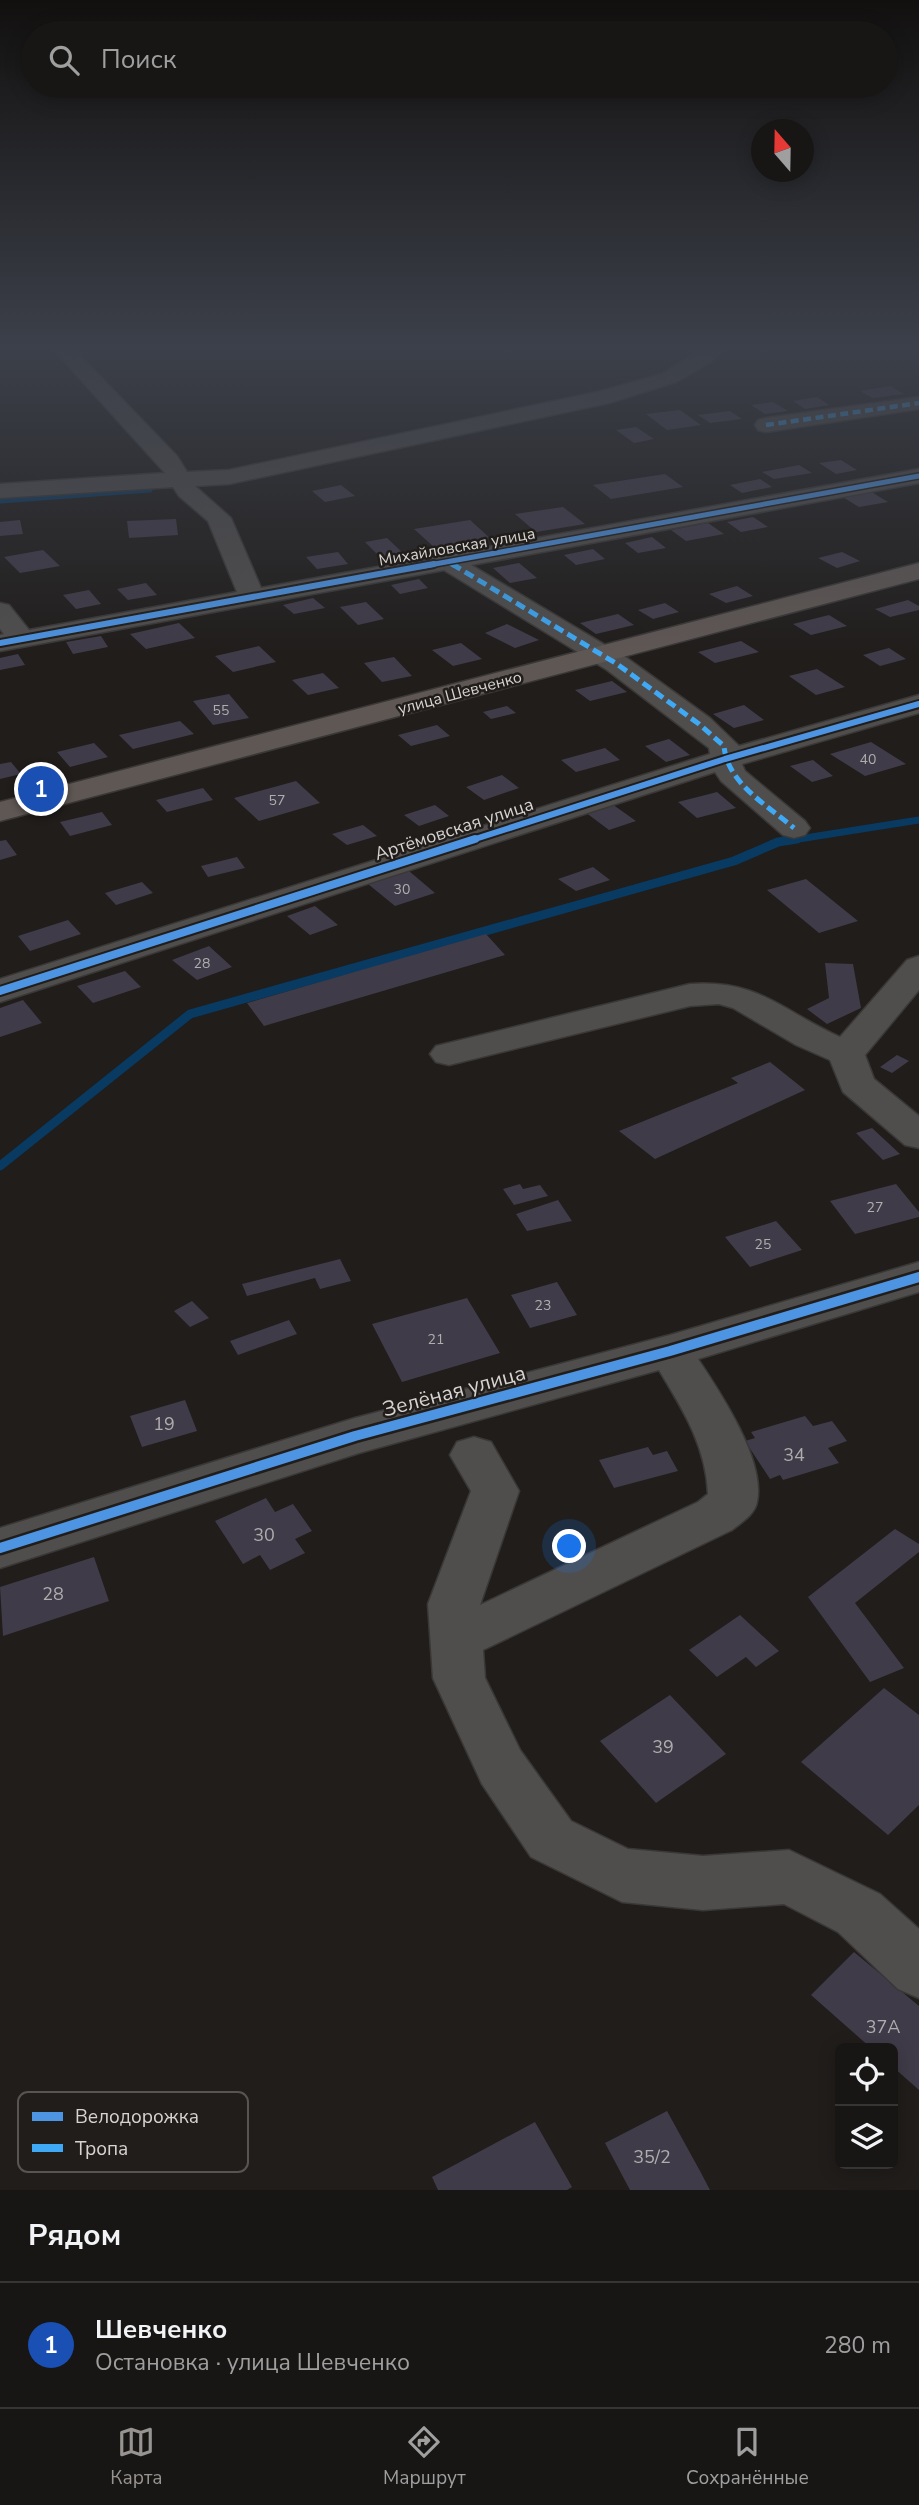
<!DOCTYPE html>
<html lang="ru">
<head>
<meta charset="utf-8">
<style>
  :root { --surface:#181614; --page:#252322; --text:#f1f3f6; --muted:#9f9fa0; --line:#363534; --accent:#969391 }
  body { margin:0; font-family:"Nunito Sans",sans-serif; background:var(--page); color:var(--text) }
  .controls { position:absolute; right:21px; bottom:21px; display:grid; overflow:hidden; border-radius:10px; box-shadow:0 4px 18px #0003 }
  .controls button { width:63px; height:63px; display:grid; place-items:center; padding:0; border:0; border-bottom:2px solid var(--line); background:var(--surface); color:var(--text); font:35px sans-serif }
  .compass { position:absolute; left:751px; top:119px; width:63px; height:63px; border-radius:50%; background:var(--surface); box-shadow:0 4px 18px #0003; rotate:340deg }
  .you { position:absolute; left:570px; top:1547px; width:24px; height:24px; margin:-18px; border:5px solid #fff; border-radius:50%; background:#1a73e8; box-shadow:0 0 0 10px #1a73e833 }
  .badge { display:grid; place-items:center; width:46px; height:46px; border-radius:50%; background:var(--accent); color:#fff; font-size:23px; font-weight:700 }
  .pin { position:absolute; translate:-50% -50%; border:4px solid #fff; box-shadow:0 2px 7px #0006 }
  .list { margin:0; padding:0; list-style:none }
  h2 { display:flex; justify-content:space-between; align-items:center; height:91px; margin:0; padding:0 28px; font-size:30px }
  h2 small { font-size:23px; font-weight:400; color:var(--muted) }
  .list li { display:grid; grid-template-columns:46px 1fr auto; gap:21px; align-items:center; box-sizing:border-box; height:126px; padding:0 28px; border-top:2px solid var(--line) }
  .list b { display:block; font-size:26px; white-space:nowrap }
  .list p { margin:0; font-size:23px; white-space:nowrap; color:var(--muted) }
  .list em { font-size:23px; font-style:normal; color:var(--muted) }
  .icon { flex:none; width:38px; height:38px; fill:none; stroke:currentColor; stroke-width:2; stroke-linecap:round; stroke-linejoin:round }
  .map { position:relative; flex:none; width:919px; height:2190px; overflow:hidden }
  .search { position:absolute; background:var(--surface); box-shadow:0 4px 18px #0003; left:21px; right:21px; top:21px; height:77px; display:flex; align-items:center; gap:18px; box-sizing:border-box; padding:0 24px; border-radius:38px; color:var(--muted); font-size:26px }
  .sheet { height:217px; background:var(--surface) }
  nav { display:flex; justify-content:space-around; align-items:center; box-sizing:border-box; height:98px; border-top:2px solid var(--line); background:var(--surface); font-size:19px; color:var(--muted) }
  nav a { display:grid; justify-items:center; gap:4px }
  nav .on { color:var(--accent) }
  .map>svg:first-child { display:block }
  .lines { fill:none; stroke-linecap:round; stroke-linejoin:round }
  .stream-far2 { stroke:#093a62; stroke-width:5 }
  .stream-far1 { stroke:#093a62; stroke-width:7 }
  .stream { stroke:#093a62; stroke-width:9 }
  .building { fill:#403b48 }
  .minor-casing { stroke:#3a3837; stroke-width:3 }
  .major-casing { stroke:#3a3837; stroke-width:3 }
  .minor { fill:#504e4d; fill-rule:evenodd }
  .major { fill:#5f5754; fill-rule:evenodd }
  .quiet-far1 { stroke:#3fa9f5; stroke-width:4.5; stroke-dasharray:8 4.5; stroke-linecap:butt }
  .quiet { stroke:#3fa9f5; stroke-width:5; stroke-dasharray:10 5; stroke-linecap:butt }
  .cycleway-far3-casing { stroke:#211d1a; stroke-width:8 }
  .cycleway-far2-casing { stroke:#211d1a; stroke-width:10 }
  .cycleway-far1-casing { stroke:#211d1a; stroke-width:12 }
  .cycleway-casing { stroke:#211d1a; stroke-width:15 }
  .cycleway-far3 { stroke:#4d94e3; stroke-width:5 }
  .cycleway-far2 { stroke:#4d94e3; stroke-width:6 }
  .cycleway-far1 { stroke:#4d94e3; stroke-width:8 }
  .cycleway { stroke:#4d94e3; stroke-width:10 }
  .labels { text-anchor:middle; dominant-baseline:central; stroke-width:5; stroke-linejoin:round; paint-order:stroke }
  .number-label { font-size:14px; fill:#b0adaf }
  .far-street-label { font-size:16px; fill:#d6d3d1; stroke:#211d1a }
  .street-label { font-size:18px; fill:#d6d3d1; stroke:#211d1a }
  .near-number-label { font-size:18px; fill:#b0adaf }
  .near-street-label { font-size:21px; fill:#d6d3d1; stroke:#211d1a }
  .key { fill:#211d1a; stroke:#575451; stroke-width:2 }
  .key-label { font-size:19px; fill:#d6d3d1 }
</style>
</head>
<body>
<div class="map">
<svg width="919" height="2190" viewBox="0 0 919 2190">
  <rect width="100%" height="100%" fill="#201d1b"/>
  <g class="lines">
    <path class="stream-far2" d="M0 501 150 490"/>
    <path class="stream-far1" d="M786 841 919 820"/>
    <path class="stream" d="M0 1166 190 1014 734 861 778 842 797 839"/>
  </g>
  <path class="building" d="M890 386 904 394 873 398 860 391Z
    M817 397 829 405 805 409 793 401Z
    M773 402 788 411 765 414 751 405Z
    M680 410 701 425 667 430 646 414Z
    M730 411 742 419 710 423 698 415Z
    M636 427 654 439 634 443 616 430Z
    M841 460 857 470 836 474 819 463Z
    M799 465 812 473 774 479 762 472Z
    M665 474 683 487 611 499 593 485Z
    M760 479 772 487 742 493 730 485Z
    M341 485 355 496 325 502 312 491Z
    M870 491 888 502 859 507 841 496Z
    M563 507 585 524 536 532 515 514Z
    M753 517 768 527 741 532 727 522Z
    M176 519 178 535 129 538 127 521Z
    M20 520 23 534 0 536V522Z
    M470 520 491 539 435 548 414 529Z
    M708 523 724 534 686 541 671 530Z
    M652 537 666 548 638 553 625 543Z
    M387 538 404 554 381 558 365 542Z
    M593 549 605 559 576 565 564 555Z
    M43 550 60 566 20 573 4 557Z
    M338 552 348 564 317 569 306 557Z
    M842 552 860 561 837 568 818 558Z
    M519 563 537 578 510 583 493 568Z
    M419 579 428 588 400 594 391 585Z
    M146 583 157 595 128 600 117 589Z
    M737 586 753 596 726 603 709 594Z
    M89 590 101 604 76 609 63 595Z
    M313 598 325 608 294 614 283 605Z
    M908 600 919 606V610L890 617 875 609Z
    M366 602 384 619 358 625 340 607Z
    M665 603 679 612 653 619 638 610Z
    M618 614 634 625 596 634 580 623Z
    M829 615 847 626 811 635 793 624Z
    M179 623 195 638 146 649 130 634Z
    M507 624 539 640 515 648 485 633Z
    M101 636 108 647 73 654 66 642Z
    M741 641 759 652 715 663 698 652Z
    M461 643 482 659 453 666 432 650Z
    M259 646 276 662 233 672 215 656Z
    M889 648 906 659 880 666 863 655Z
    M18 654 25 665 0 670V658Z
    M394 657 412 676 382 682 364 663Z
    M817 669 845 687 816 695 789 676Z
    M323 673 339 688 308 695 292 680Z
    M612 681 627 692 590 701 575 690Z
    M229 694 249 718 213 725 193 701Z
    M744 705 764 720 734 728 713 714Z
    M507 706 516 713 491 719 483 712Z
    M180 721 194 734 133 749 119 735Z
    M437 725 450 736 411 746 398 735Z
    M669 739 690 755 666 762 645 746Z
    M871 742 906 764 865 776 830 754Z
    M94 743 108 757 70 767 57 752Z
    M605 748 620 760 576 772 561 760Z
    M813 760 833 776 812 782 790 766Z
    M11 762 21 774 0 779V764Z
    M502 775 519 788 484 800 466 787Z
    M296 781 320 803 259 821 234 798Z
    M203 788 213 800 167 812 156 800Z
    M717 792 736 808 697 818 678 802Z
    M612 804 636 821 609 830 585 812Z
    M435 805 449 816 419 826 404 815Z
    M102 812 112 825 70 836 60 822Z
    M363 825 377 836 347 845 332 834Z
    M6 840 17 855 0 860V841Z
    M237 857 245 868 208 877 201 866Z
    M593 867 610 880 576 891 558 879Z
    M409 871 435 893 395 906 368 884Z
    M806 879 858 921 819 933 767 890Z
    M142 882 153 893 116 905 105 893Z
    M315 906 338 925 310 935 287 916Z
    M68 920 81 934 30 951 18 936Z
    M486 934 505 955 264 1026 247 1003Z
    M209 946 232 967 197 980 172 960Z
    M825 963 853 964 861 1008 827 1024 807 1009 829 998Z
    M125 971 141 987 93 1003 77 986Z
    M23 1000 42 1023 0 1037V1008Z
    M897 1055 909 1061 892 1073 880 1067Z
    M770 1062 805 1090 655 1159 619 1131 738 1083 731 1078Z
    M872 1128 900 1154 883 1160 856 1133Z
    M520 1184 523 1189 540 1185 548 1196 514 1205 503 1189Z
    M896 1184 919 1212V1217L855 1234 830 1201Z
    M558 1200 572 1221 527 1231 516 1214Z
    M776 1221 802 1250 750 1267 725 1237Z
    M340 1259 351 1281 320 1289 315 1278 247 1296 242 1284Z
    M557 1282 577 1315 530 1328 511 1295Z
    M467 1298 500 1353 402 1382 372 1324Z
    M192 1301 209 1318 190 1327 174 1311Z
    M289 1320 297 1334 238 1355 230 1341Z
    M185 1400 197 1431 142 1447 130 1416Z
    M805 1416 813 1426 832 1421 847 1441 828 1448 839 1463 783 1480 780 1475 770 1479 745 1441 755 1438 751 1432Z
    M648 1447 653 1455 667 1451 678 1471 614 1488 599 1460Z
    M266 1498 275 1512 293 1504 312 1531 295 1539 305 1553 270 1570 260 1555 243 1564 215 1521Z
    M895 1529 919 1544V1552L855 1603 904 1668 870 1682 808 1597Z
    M94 1557 109 1601 3 1636 0 1587Z
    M740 1615 779 1651 756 1667 746 1657 717 1677 689 1650Z
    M884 1688 919 1715V1805L888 1835 801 1762Z
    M670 1695 726 1754 656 1803 600 1741Z
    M854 1952 919 2006V2090L893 2067V2048H871L811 1995Z
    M667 2111 700 2171 710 2190H630L605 2143Z
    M535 2122 572 2187 567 2190H438L432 2177Z"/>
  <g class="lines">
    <g class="minor-casing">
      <path id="minor" d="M52 348H73L177 456 187 472 229 470 597 392 662 374 703 348H725L711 362 676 382 609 403 229 484 195 486 231 518 261 588 919 469V483L471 565 627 658 710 718 739 746 919 695V713L742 764 745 771 805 821 810 828 805 835 794 838 783 835 721 781 715 772 0 1002V979L710 754 709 748 607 670 444 570 0 651V635L4 634 0 629V603L9 605 29 630 237 592 208 521 179 496 173 487 0 498V484L165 473Z
        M919 397V409L766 432 758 430 755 425 758 420 766 418Z
        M919 956V990L865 1055 874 1079 919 1116V1148L905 1145 843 1092 830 1060 796 1045 733 1008 719 1004 690 1006 449 1065 436 1062 430 1054 436 1046 690 984C759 979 782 1011 840 1037L907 960Z
        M919 1262V1292L698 1359C720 1392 766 1461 757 1502 755 1514 742 1522 732 1530L483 1650 485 1678 520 1750 571 1821 628 1849 703 1856 789 1850 880 1894 919 1929V1998L898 1989 838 1932 784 1904 703 1910 622 1902 531 1857 482 1784 433 1678 428 1604 471 1491 450 1455 457 1442 474 1437 491 1442 519 1491 480 1605 698 1502 708 1494C706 1446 683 1410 659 1370L359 1453 0 1568V1528L355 1418 670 1335Z"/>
    </g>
    <g class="major-casing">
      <path id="major" d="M919 563V579L0 821V802Z"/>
    </g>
    <use href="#minor" class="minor"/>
    <use href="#major" class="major"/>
    <path class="quiet-far1" d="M766 425 919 403
      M450 563 455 566"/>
    <path class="quiet" d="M452 564 617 664 699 724 724 746C727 783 767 805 794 828"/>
    <g class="cycleway-far3-casing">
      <path id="cycleway-far3" d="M424 566 919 476"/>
    </g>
    <g class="cycleway-far2-casing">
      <path id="cycleway-far2" d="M0 643 434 564
        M469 841 725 759 919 704"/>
    </g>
    <g class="cycleway-far1-casing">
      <path id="cycleway-far1" d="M0 991 475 839"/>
    </g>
    <g class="cycleway-casing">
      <path id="cycleway" d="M0 1548 355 1436 670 1351 919 1277"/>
    </g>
    <use href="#cycleway-far3" class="cycleway-far3"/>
    <use href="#cycleway-far2" class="cycleway-far2"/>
    <use href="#cycleway-far1" class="cycleway-far1"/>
    <use href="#cycleway" class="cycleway"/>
  </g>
  <linearGradient id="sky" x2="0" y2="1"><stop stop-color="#12100f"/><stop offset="0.53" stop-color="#3c404a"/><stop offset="1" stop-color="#3c404a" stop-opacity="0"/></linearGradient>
  <rect width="919" height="655" fill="url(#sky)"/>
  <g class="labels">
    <g class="number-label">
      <text x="221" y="710">55</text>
      <text x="868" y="759">40</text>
      <text x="277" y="800">57</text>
      <text x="402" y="889">30</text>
      <text x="202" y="963">28</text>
      <text x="875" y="1207">27</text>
      <text x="763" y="1244">25</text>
      <text x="543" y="1305">23</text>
      <text x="436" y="1339">21</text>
    </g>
    <g class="far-street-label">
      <text transform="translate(457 547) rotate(-10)">Михайловская улица</text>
      <text transform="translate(460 693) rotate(-15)">улица Шевченко</text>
    </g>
    <g class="street-label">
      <text transform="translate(454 829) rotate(-18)">Артёмовская улица</text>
    </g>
    <g class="near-number-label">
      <text x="164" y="1424">19</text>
      <text x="794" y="1455">34</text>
      <text x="264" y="1535">30</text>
      <text x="53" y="1594">28</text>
      <text x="663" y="1747">39</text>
      <text x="883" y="2027">37А</text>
      <text x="652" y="2157">35/2</text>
    </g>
    <g class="near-street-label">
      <text transform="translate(454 1391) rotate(-15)">Зелёная улица</text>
    </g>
  </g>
  <rect x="18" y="2092" width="230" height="80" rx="10" class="key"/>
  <rect x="32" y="2112" width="31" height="9" fill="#4d94e3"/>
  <rect x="32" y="2144" width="31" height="8" fill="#3fa9f5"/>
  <g class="key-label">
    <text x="75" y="2123">Велодорожка</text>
    <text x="75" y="2155">Тропа</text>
  </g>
</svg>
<div class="controls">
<button><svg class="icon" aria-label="locate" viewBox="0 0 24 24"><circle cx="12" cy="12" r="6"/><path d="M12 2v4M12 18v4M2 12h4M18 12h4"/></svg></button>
<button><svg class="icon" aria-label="layers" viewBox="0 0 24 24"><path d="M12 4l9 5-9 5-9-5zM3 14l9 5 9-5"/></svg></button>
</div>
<svg class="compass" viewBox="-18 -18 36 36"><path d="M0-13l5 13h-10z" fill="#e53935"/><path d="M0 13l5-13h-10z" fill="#9f9fa0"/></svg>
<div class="you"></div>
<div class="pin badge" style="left:41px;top:789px;background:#1a4fb4">1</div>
<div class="search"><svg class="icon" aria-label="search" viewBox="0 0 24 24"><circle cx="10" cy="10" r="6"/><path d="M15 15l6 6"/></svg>Поиск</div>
</div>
<section class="sheet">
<h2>Рядом<small></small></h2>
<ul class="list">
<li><span class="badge" style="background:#1a4fb4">1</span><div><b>Шевченко</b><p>Остановка · улица Шевченко</p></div><em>280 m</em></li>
</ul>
</section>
<nav>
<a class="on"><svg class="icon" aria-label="map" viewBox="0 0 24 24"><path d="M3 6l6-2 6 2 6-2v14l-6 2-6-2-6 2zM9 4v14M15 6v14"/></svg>Карта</a>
<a><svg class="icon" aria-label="directions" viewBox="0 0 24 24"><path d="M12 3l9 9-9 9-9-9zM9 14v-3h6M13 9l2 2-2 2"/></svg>Маршрут</a>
<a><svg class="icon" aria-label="saved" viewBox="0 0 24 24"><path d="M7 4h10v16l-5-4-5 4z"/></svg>Сохранённые</a>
</nav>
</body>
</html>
